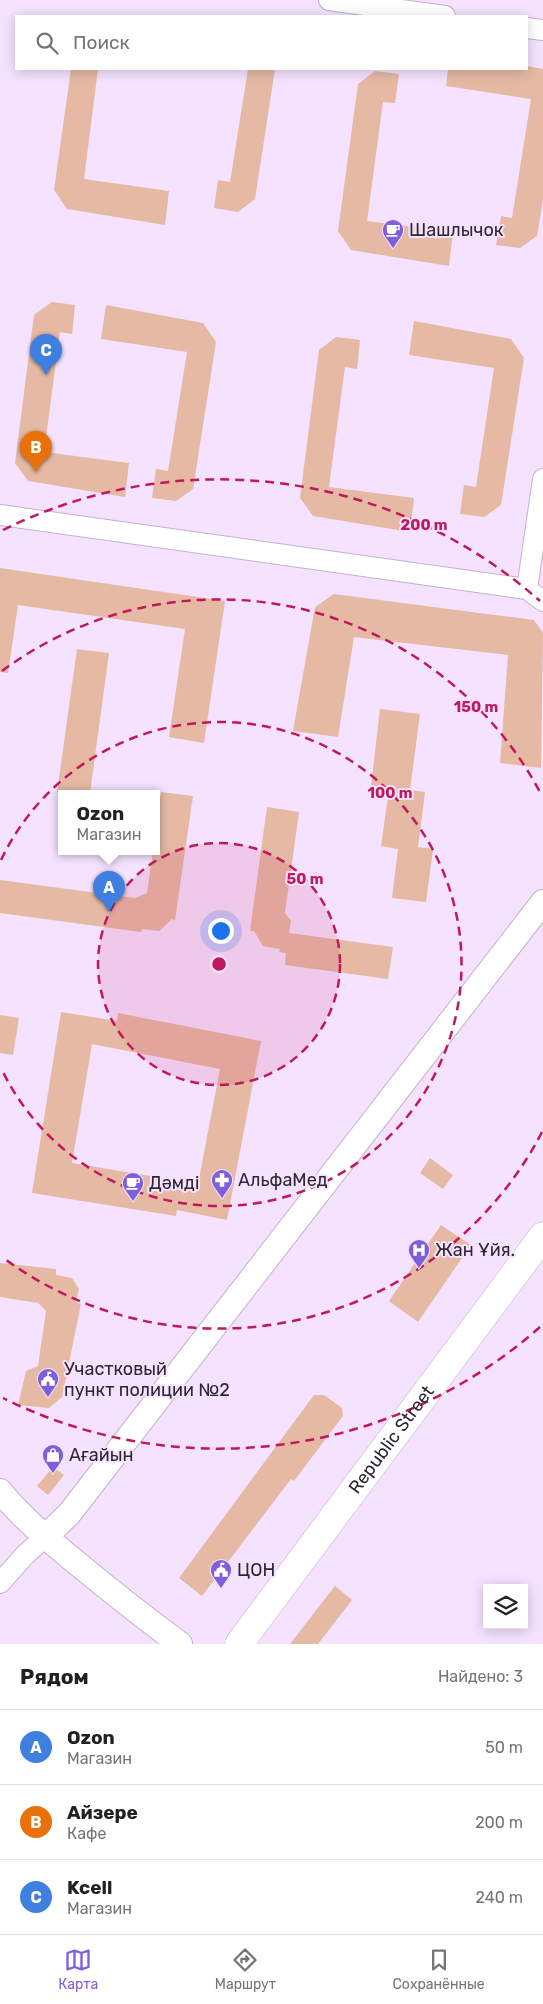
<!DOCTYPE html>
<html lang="ru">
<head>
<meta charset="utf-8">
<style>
  :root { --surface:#fff; --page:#f6f6f6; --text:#202124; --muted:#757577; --line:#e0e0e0; --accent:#7e5fda }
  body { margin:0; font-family:Rubik,sans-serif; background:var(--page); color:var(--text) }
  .controls { position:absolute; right:15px; bottom:15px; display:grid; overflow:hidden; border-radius:0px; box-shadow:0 2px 12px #0003 }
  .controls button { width:45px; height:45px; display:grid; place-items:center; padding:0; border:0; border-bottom:1px solid var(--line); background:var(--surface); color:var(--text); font:25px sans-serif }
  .you { position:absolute; left:220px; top:930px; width:18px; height:18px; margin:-12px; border:4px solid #fff; border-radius:50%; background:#1a73e8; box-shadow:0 0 0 8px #1a73e833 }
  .badge { display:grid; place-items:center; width:32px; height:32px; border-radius:50%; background:var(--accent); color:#fff; font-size:16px; font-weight:700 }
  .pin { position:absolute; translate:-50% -41px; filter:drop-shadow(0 1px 2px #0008) }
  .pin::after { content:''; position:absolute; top:26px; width:18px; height:15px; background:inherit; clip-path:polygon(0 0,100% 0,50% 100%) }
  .popup { position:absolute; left:58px; top:790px; width:102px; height:65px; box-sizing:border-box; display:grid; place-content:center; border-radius:0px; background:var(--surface); filter:drop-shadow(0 1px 4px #0005); font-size:16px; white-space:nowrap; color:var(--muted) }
  .popup b { font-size:19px; color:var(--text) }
  .popup::after { content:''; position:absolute; left:50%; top:100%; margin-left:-10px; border:10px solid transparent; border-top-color:var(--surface) }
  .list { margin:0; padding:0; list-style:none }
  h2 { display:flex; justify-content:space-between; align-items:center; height:65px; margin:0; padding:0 20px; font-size:21px }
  h2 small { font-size:16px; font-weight:400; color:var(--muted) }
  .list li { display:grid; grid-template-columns:32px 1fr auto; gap:15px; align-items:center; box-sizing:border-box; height:75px; padding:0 20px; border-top:1px solid var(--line) }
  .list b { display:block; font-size:19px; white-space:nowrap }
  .list p { margin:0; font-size:16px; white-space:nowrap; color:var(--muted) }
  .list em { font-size:16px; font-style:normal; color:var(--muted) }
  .icon { flex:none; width:28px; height:28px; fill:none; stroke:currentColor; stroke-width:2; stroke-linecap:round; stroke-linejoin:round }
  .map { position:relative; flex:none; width:543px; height:1644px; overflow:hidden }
  .search { position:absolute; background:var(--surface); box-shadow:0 2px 12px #0003; left:15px; right:15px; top:15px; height:55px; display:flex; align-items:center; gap:12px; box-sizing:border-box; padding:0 18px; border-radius:0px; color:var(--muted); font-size:19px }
  .sheet { height:290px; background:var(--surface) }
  nav { display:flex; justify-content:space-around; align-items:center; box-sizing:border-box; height:70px; border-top:1px solid var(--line); background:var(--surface); font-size:14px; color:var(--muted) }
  nav a { display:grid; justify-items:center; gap:2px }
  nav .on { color:var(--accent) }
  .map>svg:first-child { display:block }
  .building { fill:#e5b9a4; fill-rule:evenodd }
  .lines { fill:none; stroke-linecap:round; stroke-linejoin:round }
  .minor-casing { stroke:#c3b1cc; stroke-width:22 }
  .tertiary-casing { stroke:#c3b1cc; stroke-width:26 }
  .secondary-casing { stroke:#c3b1cc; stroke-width:29 }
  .minor { stroke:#fff; stroke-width:20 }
  .tertiary { stroke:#fff; stroke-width:24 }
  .secondary { stroke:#fff; stroke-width:28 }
  .ring { fill:none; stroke:#c2185b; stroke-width:2.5; stroke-dasharray:9 6 }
  .labels { text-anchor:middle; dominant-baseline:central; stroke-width:4; stroke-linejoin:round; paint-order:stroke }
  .poi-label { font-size:18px; fill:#2e2731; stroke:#f4e2fe; text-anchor:start }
  .street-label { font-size:18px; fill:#2e2731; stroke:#f4e2fe }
  .centre { fill:#c2185b; stroke:#f4e2fe; stroke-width:2.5 }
  .ring-label { font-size:15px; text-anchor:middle; font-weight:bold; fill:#c2185b; stroke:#f4e2fe; stroke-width:4; stroke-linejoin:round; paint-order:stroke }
</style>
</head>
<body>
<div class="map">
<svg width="543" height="1644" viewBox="0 0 543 1644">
  <rect width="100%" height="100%" fill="#f4e2fe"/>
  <path class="building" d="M527 66 543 69V200L537 236 520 248 496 245 501 216 512 218 531 99 446 86 448 69H527Z
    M71 69H98L84 179 169 191 165 225 67 209 54 190Z
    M248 69H275L255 199 238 212 214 208 218 180 230 182Z
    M375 71 399 74 395 103 383 102 367 221 453 232 449 266 351 250 338 231 358 84Z
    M52 302 75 305 72 334 60 332 44 452 129 463 125 497 28 481 15 463 34 315Z
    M106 305 203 323 216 342 193 489 176 501 152 498 156 469 168 471 187 352 101 339Z
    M414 321 511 339 524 358 501 505 484 517 460 514 464 485 476 487 494 368 409 355Z
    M336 337 360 340 357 369 345 367 329 487 414 498 410 532 313 516 300 498 319 350Z
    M0 568 225 601 204 743 169 737 185 629 18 605 8 673 0 672Z
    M334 594 534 620 543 633 541 768 500 763 508 655 354 637 338 737 293 731 315 607Z
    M77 649 109 653 90 793H57Z
    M380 709 420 714 410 790 425 792 418 847 433 849 426 902 392 898 398 849 381 846 389 789 371 787Z
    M161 792 193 796 175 920 172 919 159 931 142 929 141 932 0 913V880L135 898 147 893 153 851H156V824Z
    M267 807 299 812 285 913 291 921 289 933 393 947 388 979 285 965 286 953 279 952 280 949 263 946 254 931H250Z
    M61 1012 117 1021 118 1013 261 1041 227 1220 177 1210 176 1216 32 1193ZM92 1044 220 1069 198 1184 72 1163Z
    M0 1015 19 1018 13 1055 0 1053Z
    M430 1158 453 1175 443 1189 420 1173Z
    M441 1225 471 1245 418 1322 389 1301Z
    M0 1263 56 1269V1275L72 1278 79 1289 76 1302 81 1304 62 1397 49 1408 18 1405 26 1371 38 1366 46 1311 38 1303 0 1297Z
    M314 1395H324L342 1408 343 1416 294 1481 291 1479 202 1596 179 1578Z
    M53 1467 64 1475 48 1495 37 1486Z
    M335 1586 352 1600 318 1644H290Z"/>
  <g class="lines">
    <g class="minor-casing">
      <path id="minor" d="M329 0 445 16
        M527 28 543 30
        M0 515 527 589 543 601
        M527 589 543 479
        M0 1583 25 1555 45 1537"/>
    </g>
    <g class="tertiary-casing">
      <path id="tertiary" d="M0 1491C23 1519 50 1541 78 1564 112 1592 145 1618 180 1644
        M45 1537 69 1514 543 902"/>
    </g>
    <g class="secondary-casing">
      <g id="secondary">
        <path id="s1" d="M239 1644 543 1236"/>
      </g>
    </g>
    <use href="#minor" class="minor"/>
    <use href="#tertiary" class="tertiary"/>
    <use href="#secondary" class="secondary"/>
  </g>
  <circle cx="219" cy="964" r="121" fill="#c2185b" fill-opacity=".12"/>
  <g class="ring">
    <circle cx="219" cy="964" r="121"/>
    <path d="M1 860A242 242 0 1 1 1 1068"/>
    <path d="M542 1132A364 364 0 0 1 2 1257M2 671A364 364 0 0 1 542 796"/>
    <path d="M540 1327A485 485 0 0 1 3 1398M3 530A485 485 0 0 1 540 601"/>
  </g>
  <defs>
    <g id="cafe-pin" transform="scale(1.125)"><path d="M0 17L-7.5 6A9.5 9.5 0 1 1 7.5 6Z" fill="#7e5fda" stroke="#f4e2fe"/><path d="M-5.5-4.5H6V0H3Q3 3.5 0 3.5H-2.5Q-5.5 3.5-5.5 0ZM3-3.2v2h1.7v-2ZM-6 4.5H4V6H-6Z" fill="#fff"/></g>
    <g id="pharmacy-pin" transform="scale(1.125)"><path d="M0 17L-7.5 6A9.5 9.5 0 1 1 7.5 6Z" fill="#7e5fda" stroke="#f4e2fe"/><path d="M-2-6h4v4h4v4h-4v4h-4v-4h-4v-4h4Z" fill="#fff"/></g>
    <g id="hospital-pin" transform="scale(1.125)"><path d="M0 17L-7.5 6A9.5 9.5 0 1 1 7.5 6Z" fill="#7e5fda" stroke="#f4e2fe"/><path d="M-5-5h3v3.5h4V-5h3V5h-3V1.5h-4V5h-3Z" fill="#fff"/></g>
    <g id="civic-pin" transform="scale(1.125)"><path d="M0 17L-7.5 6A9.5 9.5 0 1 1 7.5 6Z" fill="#7e5fda" stroke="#f4e2fe"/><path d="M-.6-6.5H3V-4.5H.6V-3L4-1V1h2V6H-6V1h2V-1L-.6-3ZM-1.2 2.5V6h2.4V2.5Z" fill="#fff"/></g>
    <g id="shop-pin" transform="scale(1.125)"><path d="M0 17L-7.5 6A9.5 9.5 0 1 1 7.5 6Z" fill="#7e5fda" stroke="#f4e2fe"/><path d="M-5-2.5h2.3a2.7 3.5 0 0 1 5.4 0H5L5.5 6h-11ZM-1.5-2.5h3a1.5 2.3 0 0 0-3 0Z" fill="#fff"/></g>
  </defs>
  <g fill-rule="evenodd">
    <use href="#cafe-pin" x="393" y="230"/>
    <use href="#pharmacy-pin" x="222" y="1180"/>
    <use href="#cafe-pin" x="133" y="1183"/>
    <use href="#hospital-pin" x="419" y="1250"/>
    <use href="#civic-pin" x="48" y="1379"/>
    <use href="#shop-pin" x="53" y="1455"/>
    <use href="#civic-pin" x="221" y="1570"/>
  </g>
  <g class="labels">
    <g class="poi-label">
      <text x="409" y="230">Шашлычок</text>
      <text x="238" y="1180">АльфаМед</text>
      <text x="149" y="1183">Дәмді</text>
      <text x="435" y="1250">Жан Ұйя.</text>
      <text x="64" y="1369">Участковый<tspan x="64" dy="21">пункт полиции №2</tspan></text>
      <text x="69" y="1455">Ағайын</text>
      <text x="237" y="1570">ЦОН</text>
    </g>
    <g class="street-label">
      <text stroke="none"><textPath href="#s1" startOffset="255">Republic Street</textPath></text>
    </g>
  </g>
  <circle cx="219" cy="964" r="8" class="centre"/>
  <g class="ring-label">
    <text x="424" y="530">200 m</text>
    <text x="476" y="712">150 m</text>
    <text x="390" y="798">100 m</text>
    <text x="305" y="884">50 m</text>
  </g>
</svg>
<div class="controls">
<button><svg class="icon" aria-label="layers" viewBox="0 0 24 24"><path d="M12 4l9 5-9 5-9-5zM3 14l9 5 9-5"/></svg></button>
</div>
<div class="you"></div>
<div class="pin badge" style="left:109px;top:912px;background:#3f7fe0">A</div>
<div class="popup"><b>Ozon</b>Магазин</div>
<div class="pin badge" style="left:36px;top:472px;background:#e8710a">B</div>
<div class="pin badge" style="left:46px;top:375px;background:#3f7fe0">C</div>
<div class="search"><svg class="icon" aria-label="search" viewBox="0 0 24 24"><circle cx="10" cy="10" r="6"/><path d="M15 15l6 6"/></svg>Поиск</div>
</div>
<section class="sheet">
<h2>Рядом<small>Найдено: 3</small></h2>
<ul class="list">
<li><span class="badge" style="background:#3f7fe0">A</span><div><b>Ozon</b><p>Магазин</p></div><em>50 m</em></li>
<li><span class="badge" style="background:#e8710a">B</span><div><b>Айзере</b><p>Кафе</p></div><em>200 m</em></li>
<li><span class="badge" style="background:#3f7fe0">C</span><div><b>Kcell</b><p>Магазин</p></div><em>240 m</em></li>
</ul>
</section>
<nav>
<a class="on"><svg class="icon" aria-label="map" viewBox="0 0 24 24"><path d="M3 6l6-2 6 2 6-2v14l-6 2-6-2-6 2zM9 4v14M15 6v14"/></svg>Карта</a>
<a><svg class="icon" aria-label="directions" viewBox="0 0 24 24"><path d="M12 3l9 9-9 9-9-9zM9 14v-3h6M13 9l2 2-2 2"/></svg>Маршрут</a>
<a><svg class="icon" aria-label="saved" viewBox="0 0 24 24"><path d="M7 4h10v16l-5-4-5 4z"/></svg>Сохранённые</a>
</nav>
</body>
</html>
